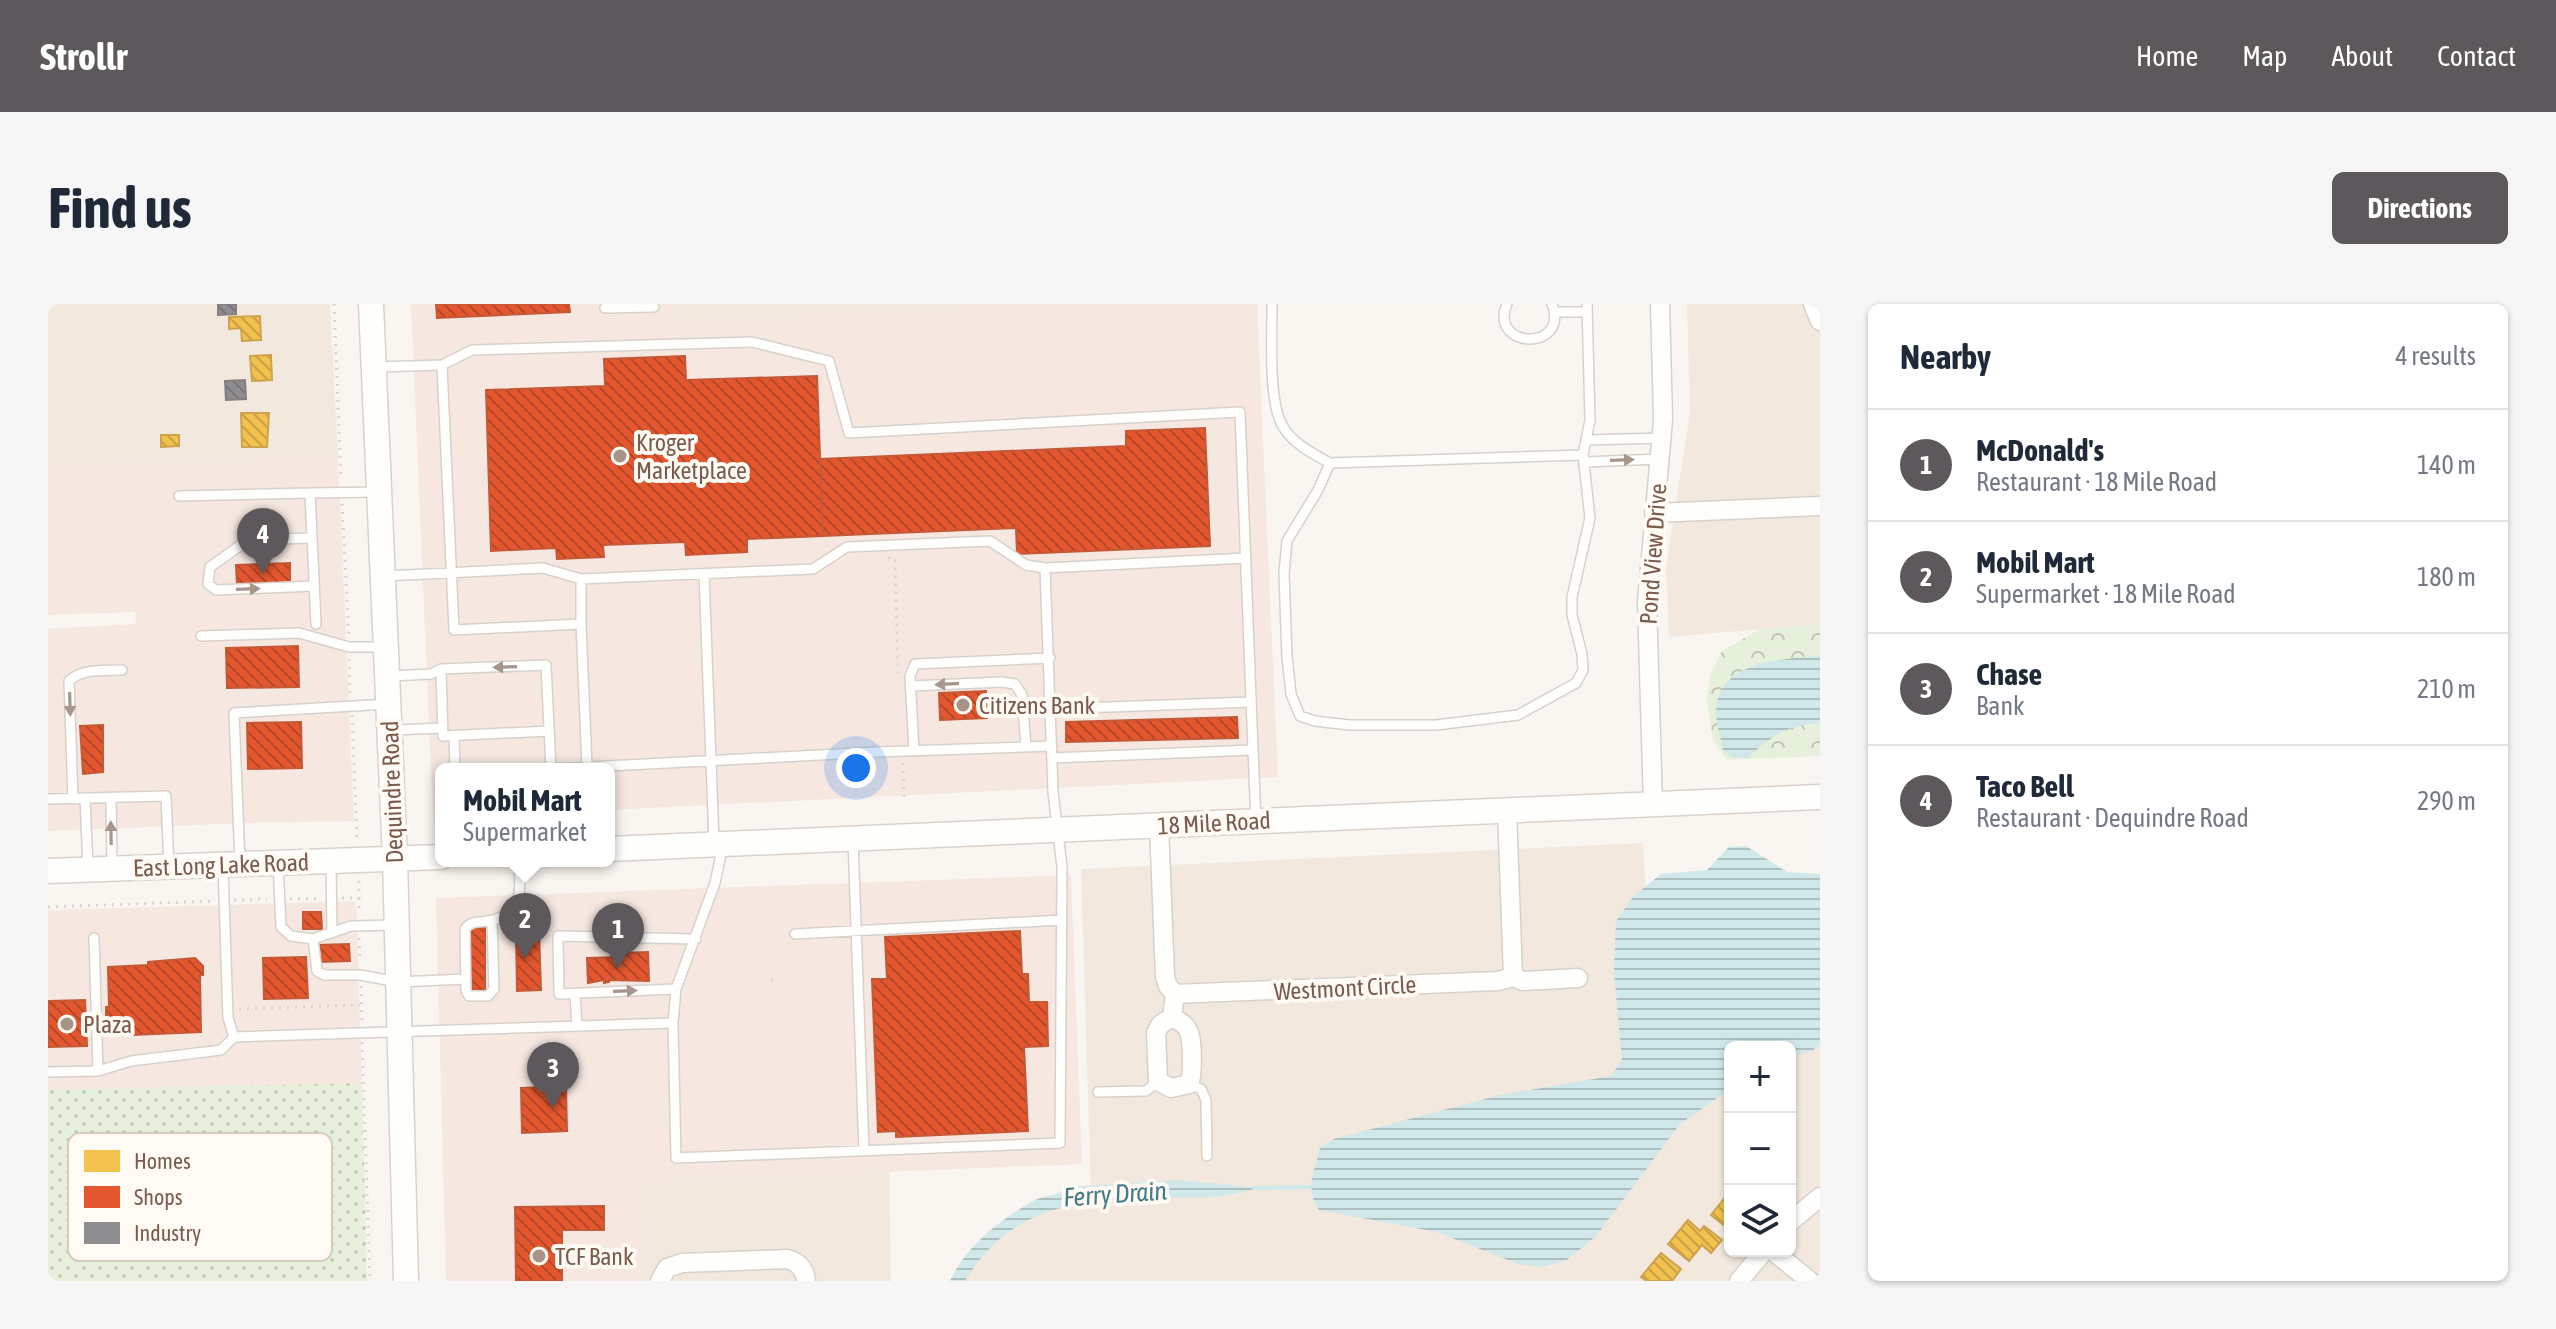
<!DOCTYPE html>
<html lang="en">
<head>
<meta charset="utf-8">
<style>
  :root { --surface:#fff; --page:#f6f6f7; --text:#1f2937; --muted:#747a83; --line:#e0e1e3; --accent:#5c585b }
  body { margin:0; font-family:"Asap Condensed",sans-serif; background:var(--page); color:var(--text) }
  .controls { position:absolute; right:24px; bottom:24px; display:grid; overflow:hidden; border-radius:12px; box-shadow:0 2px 6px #0004 }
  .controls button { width:72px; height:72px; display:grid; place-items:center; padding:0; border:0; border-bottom:2px solid var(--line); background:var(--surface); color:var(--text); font:40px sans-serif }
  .you { position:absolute; left:808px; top:464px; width:28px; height:28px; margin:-20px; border:6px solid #fff; border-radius:50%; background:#1a73e8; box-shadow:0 0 0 12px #1a73e833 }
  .badge { display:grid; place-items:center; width:52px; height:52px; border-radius:50%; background:var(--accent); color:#fff; font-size:26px; font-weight:700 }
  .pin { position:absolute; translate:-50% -66px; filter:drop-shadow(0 2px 4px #0008) }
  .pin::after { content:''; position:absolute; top:42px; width:28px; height:24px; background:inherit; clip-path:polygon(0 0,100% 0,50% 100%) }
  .popup { position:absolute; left:387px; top:459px; width:180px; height:104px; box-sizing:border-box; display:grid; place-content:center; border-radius:12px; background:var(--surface); filter:drop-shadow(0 2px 6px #0005); font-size:26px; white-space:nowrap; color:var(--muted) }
  .popup b { font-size:30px; color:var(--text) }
  .popup::after { content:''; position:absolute; left:50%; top:100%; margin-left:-16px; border:16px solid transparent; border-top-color:var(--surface) }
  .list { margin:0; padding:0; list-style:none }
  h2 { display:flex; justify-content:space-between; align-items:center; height:104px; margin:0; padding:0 32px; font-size:34px }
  h2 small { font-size:26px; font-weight:400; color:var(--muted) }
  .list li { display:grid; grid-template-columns:52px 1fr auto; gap:24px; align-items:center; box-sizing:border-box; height:112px; padding:0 32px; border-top:2px solid var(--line) }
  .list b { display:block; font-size:30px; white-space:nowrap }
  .list p { margin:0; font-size:26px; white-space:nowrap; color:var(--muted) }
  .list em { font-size:26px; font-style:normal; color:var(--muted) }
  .icon { flex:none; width:44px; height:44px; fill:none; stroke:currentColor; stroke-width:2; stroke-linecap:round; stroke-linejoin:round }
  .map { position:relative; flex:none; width:1772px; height:977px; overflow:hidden; border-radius:12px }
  header { display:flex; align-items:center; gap:48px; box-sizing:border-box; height:112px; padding:0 40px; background:var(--accent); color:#fff }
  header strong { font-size:38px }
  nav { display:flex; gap:44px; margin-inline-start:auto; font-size:28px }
  .intro { display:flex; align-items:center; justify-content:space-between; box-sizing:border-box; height:192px; padding:0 48px }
  h1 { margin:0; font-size:56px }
  .button { padding:20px 36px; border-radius:12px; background:var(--accent); color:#fff; font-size:28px; font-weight:700 }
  main { display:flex; gap:48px; padding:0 48px }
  aside { flex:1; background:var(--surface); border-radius:12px; box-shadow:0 2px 6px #0004 }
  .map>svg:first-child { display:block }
  .residential { fill:#f2e8de; fill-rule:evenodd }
  .commercial { fill:#f6e8e1 }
  .grass { fill:url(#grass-dots) }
  .park { fill:url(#park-crowns) }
  .water { fill:url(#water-rules) }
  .homes { fill:url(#homes-back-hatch); stroke:#cea34e; stroke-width:2 }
  .shops { fill:url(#shops-back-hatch); stroke:#c45837; stroke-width:2 }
  .industry { fill:url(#industry-back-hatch); stroke:#877e7d; stroke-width:2 }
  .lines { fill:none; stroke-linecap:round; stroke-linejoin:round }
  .stream { stroke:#d0e8ea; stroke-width:4 }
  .service-casing { stroke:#d7d1cb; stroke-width:12 }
  .minor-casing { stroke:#d7d1cb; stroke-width:21 }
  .secondary-casing { stroke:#d9d2cb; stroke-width:27 }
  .path { stroke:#dcd5d0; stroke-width:3; stroke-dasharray:2 6; stroke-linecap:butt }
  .service { stroke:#fefefd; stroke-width:9 }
  .minor { stroke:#fefefd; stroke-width:18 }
  .secondary { stroke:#fefefd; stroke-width:24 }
  .oneway { fill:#a8958b }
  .poi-dot { fill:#a69286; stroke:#fffaf3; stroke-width:3 }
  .labels { text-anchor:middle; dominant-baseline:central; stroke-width:8; stroke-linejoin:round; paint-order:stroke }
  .poi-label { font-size:24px; fill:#7a5c4d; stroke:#fffaf3; text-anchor:start }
  .street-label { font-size:24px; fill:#7a5c4d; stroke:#fffaf3 }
  .water-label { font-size:26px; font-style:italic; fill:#437c86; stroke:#fffaf3 }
  .key { fill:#fffaf3; stroke:#d7cbc1; stroke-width:2 }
  .key-label { font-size:22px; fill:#7a5c4d }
</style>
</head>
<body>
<header>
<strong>Strollr</strong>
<nav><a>Home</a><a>Map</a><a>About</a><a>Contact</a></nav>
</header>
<div class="intro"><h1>Find us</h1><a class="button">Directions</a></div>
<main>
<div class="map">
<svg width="1772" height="977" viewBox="0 0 1772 977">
  <defs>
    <pattern id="grass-dots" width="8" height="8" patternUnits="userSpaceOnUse" patternTransform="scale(2)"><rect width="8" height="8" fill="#e7f0db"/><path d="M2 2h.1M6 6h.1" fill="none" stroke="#c0c6b4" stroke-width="1.8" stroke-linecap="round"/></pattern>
    <pattern id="park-crowns" width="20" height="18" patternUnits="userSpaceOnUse" patternTransform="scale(2)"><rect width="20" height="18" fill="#e7f0db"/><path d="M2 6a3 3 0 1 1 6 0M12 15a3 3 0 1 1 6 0" fill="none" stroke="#c0c6b4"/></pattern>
    <pattern id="water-rules" width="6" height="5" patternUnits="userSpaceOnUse" patternTransform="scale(2)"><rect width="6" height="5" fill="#d0e8ea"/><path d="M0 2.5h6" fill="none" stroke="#aebfc0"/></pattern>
    <pattern id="homes-back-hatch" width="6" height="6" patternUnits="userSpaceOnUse" patternTransform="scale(2)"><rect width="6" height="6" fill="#f2c14e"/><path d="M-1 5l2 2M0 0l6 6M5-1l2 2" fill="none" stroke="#c9a043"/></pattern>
    <pattern id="shops-back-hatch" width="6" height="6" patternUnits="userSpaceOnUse" patternTransform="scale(2)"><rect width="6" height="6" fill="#e4572e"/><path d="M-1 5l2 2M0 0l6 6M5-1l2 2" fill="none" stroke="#b44828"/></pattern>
    <pattern id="industry-back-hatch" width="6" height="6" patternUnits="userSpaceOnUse" patternTransform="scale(2)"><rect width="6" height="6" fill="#8d8d92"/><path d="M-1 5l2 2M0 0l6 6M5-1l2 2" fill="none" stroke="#787679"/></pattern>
  </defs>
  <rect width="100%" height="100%" fill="#f9f5f0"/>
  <path class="residential" d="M0 0H282L290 153 0 162Z
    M629 0H980L630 18Z
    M1639 0H1772V320L1621 333 1618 264 1642 108Z
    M1595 539 1608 768 1772 632V977H911L916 962 1005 895 1043 888 1033 565ZM1682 743H1742V947H1682Z
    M841 868 843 977H595L591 878Z"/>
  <path class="commercial" d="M363 0H629L630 18 980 0H1209L1230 473 561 506V465H393V514H385Z
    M290 153 306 517 197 519 0 527V325L88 320 87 308 0 311V162Z
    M1023 571 1034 860 591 878 595 977H398L388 594Z
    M308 597 314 779 0 786V606Z"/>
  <path class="grass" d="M314 779 319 977H0V786Z"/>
  <path class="park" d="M1772 320V452L1679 456 1665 436 1659 397 1662 371 1674 347 1712 325Z"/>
  <path class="water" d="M1772 352V419C1740 421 1723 431 1700 454L1684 453 1675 446C1673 435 1668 421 1668 409 1669 357 1732 355 1772 352Z
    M1698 542 1739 568 1772 570V740L1765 746 1742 754V743H1682V785L1632 820 1548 932 1519 956 1495 963 1470 960 1389 928 1271 906C1256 885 1267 867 1272 844L1286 835 1452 791 1563 772 1574 756 1566 669 1568 617 1585 593 1613 570 1659 566 1681 543Z
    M1131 876 1211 884C1195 887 1178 893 1163 893 1067 897 974 882 917 977H902C918 942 952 916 985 897 996 891 1012 892 1020 883Z"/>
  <path class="homes" d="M212 12 213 36 194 37 193 24 181 25V13Z
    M223 51 224 76 204 77 202 52Z
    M193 109H221L219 143H194Z
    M113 131H131V142L113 143Z
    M1682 887V926L1663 911Z
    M1640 916 1652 927 1656 922 1674 936 1663 949 1654 941 1641 957 1620 940Z
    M1613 949 1633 965 1624 977H1599L1593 973Z"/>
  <path class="shops" d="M388 0H521L522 8 389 14Z
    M637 52 638 76 769 72 775 232 699 235V248L638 251 637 238 555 241 556 253 509 255 508 244 443 247 438 86 557 82 556 55Z
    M1157 124 1162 242 969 250 968 224 775 232 772 155 1078 142V127Z
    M242 259V279L189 281 188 261Z
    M250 342 251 383 179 384 178 344Z
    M938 387 939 414 892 416 891 389Z
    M1189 413 1190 434 1018 438V418Z
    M253 418 254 464 200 465 199 419Z
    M55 421V468L35 470 32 422Z
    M255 608H273L274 625H255Z
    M422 624H437V686L424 687Z
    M491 627 493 686 469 687 468 628Z
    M972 627 974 670H980L981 698H999L1000 742 976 743 980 827 848 833V827L830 828 824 675H839L837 633Z
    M301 640 302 657 269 658V641Z
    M600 648 601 677 561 676V678L556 679V676L540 679 539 654 572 653V649Z
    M258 653 260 694 216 695 215 654Z
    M147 654 155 662V671H152L153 728 62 732V720H58V703H61L60 663 100 661V658Z
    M37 696 39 742 0 743V697Z
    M518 782 519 827 474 829 473 784Z
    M556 902V926H514V977H468L467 903Z"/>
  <path class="industry" d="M170 0H188V10L170 11Z
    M197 76 198 95 178 96 177 77Z"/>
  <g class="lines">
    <path class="stream" d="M1206 884 1263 883"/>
    <g class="service-casing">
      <path id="service" d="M1224 0C1224 31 1221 86 1231 114 1238 136 1263 149 1282 159L1535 151
        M1459 0C1440 45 1522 48 1504 0
        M557 4 606 3
        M1507 8H1539
        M394 61 424 46 704 38 781 57 801 129 1192 108 1205 446
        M329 63 394 61 406 326 533 320 539 463
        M1539 136 1614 134
        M1537 158 1612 155
        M1282 159 1270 186 1239 237 1236 269 1239 353 1243 390 1252 412 1267 417 1301 421H1388L1470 411 1528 379 1535 366 1534 350 1524 311V293L1542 214 1535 151 1542 116 1539 0
        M131 192 262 189
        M264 234 200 236 162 263 160 280 168 286 266 282
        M997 264 1198 254
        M656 270 666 538
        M268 320 262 189 331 188
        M533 320V275
        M153 332 251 329 301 343H334
        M393 365 395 432 501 427
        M342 372 383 370 393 365 498 361 503 465
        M863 382 954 378 967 380 974 391 978 443
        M1003 405 1203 398
        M345 426 394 424
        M406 432 407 465
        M866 447 862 372 867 360 1002 354
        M1004 454 1205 446 1208 517
        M502 465 829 448 1004 442
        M63 494 64 561
        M0 495 118 492 121 562
        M25 495 21 377C34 364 56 367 74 366
        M37 495 40 563
        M805 536 816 847
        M192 559 186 409 340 400
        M230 559 233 623 243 632 265 635
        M283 560 284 629
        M175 562 180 714 186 733 625 719 628 854 1012 839 1014 563 1005 488 997 264 978 261 942 237 799 243 765 265 533 275 495 264 338 272
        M444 617 446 685 440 692H421L418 687 417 625C424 616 430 619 440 617 477 611 472 586 471 557
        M349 621 303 622 265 635 269 667 276 671H312L350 678 418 675
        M747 630 1014 616
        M628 685 511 690 510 632 648 635
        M527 690 529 722
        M625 719 628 685 667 579 675 541
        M50 767 83 757 173 746 186 733
        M0 768 50 767 46 634
        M1141 780 1153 785 1158 796 1159 852
        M1050 788 1098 787 1110 777"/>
    </g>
    <g class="minor-casing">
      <path id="minor" d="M1765 0 1772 17
        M1606 209 1772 202
        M1605 500 1599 298 1615 115 1612 0
        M1459 506 1465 673
        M1111 521 1117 673 1120 682 1127 690 1450 677 1465 673 1475 677 1530 674
        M1124 713C1130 716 1137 720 1140 726 1145 735 1145 771 1141 780L1123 784 1110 777 1108 729 1112 721 1124 713 1127 690
        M1742 918 1772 893
        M1725 947 1762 977
        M612 977 619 964 634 959 739 955C750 958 757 965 758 977
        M1691 977 1716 947"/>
    </g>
    <g class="secondary-casing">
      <path id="secondary" d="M323 0 347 555 358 977
        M561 545 1772 493
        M0 567 393 553"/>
    </g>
    <path class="path" d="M286 0 293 176
      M294 200 301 332
      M841 253 842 256H847L850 371
      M301 355 302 392
      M304 411 309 536
      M855 459 856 495
      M294 594H311V575
      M311 594V610
      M242 595H271
      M186 596 219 595
      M0 603 167 597
      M311 634 312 658
      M723 676H731
      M313 682 314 718
      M191 705 312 701
      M314 738 322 977"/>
    <use href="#service" class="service"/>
    <use href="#minor" class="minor"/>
    <use href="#secondary" class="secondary"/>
  </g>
  <defs><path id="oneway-solid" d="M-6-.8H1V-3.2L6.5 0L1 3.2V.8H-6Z" transform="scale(2)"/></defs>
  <g class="oneway">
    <use href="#oneway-solid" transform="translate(1574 156) rotate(-2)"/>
    <use href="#oneway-solid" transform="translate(200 285) rotate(-2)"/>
    <use href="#oneway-solid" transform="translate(457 363) rotate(178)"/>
    <use href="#oneway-solid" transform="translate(899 380) rotate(177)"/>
    <use href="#oneway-solid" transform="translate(22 400) rotate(88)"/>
    <use href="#oneway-solid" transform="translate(63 529) rotate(-91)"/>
    <use href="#oneway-solid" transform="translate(577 687) rotate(-2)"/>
  </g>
  <g class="poi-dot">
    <circle cx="572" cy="152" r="8"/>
    <circle cx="915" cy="401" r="8"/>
    <circle cx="19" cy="720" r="8"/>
    <circle cx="491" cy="952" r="8"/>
  </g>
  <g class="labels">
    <g class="poi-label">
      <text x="588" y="138">Kroger<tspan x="588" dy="28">Marketplace</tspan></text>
      <text x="931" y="401">Citizens Bank</text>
      <text x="35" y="720">Plaza</text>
      <text x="507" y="952">TCF Bank</text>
    </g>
    <g class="street-label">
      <text transform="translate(1605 250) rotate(-86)">Pond View Drive</text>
      <text transform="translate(344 488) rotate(-92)">Dequindre Road</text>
      <text transform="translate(1166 519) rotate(-3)">18 Mile Road</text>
      <text transform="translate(173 561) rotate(-2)">East Long Lake Road</text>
      <text transform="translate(1297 684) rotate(-3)">Westmont Circle</text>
    </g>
    <g class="water-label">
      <text transform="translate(1067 890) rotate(-4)">Ferry Drain</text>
    </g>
  </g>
  <rect x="20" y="829" width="264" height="128" rx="12" class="key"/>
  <rect x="36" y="846" width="36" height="22" fill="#f2c14e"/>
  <rect x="36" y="882" width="36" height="22" fill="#e4572e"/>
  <rect x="36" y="918" width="36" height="22" fill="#8d8d92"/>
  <g class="key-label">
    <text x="86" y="865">Homes</text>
    <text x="86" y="901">Shops</text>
    <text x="86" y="937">Industry</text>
  </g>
</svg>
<div class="controls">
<button>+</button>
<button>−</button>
<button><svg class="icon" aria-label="layers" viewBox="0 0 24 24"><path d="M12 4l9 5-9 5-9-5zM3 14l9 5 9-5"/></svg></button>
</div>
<div class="you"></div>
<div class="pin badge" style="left:570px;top:665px">1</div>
<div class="pin badge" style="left:477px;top:655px">2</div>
<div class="popup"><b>Mobil Mart</b>Supermarket</div>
<div class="pin badge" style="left:505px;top:804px">3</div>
<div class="pin badge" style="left:215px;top:270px">4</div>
</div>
<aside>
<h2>Nearby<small>4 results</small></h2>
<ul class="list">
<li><span class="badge">1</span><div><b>McDonald's</b><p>Restaurant · 18 Mile Road</p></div><em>140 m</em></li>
<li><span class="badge">2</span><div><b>Mobil Mart</b><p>Supermarket · 18 Mile Road</p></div><em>180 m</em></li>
<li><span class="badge">3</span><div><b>Chase</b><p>Bank</p></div><em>210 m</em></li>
<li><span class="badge">4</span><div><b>Taco Bell</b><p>Restaurant · Dequindre Road</p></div><em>290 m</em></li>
</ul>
</aside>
</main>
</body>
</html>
